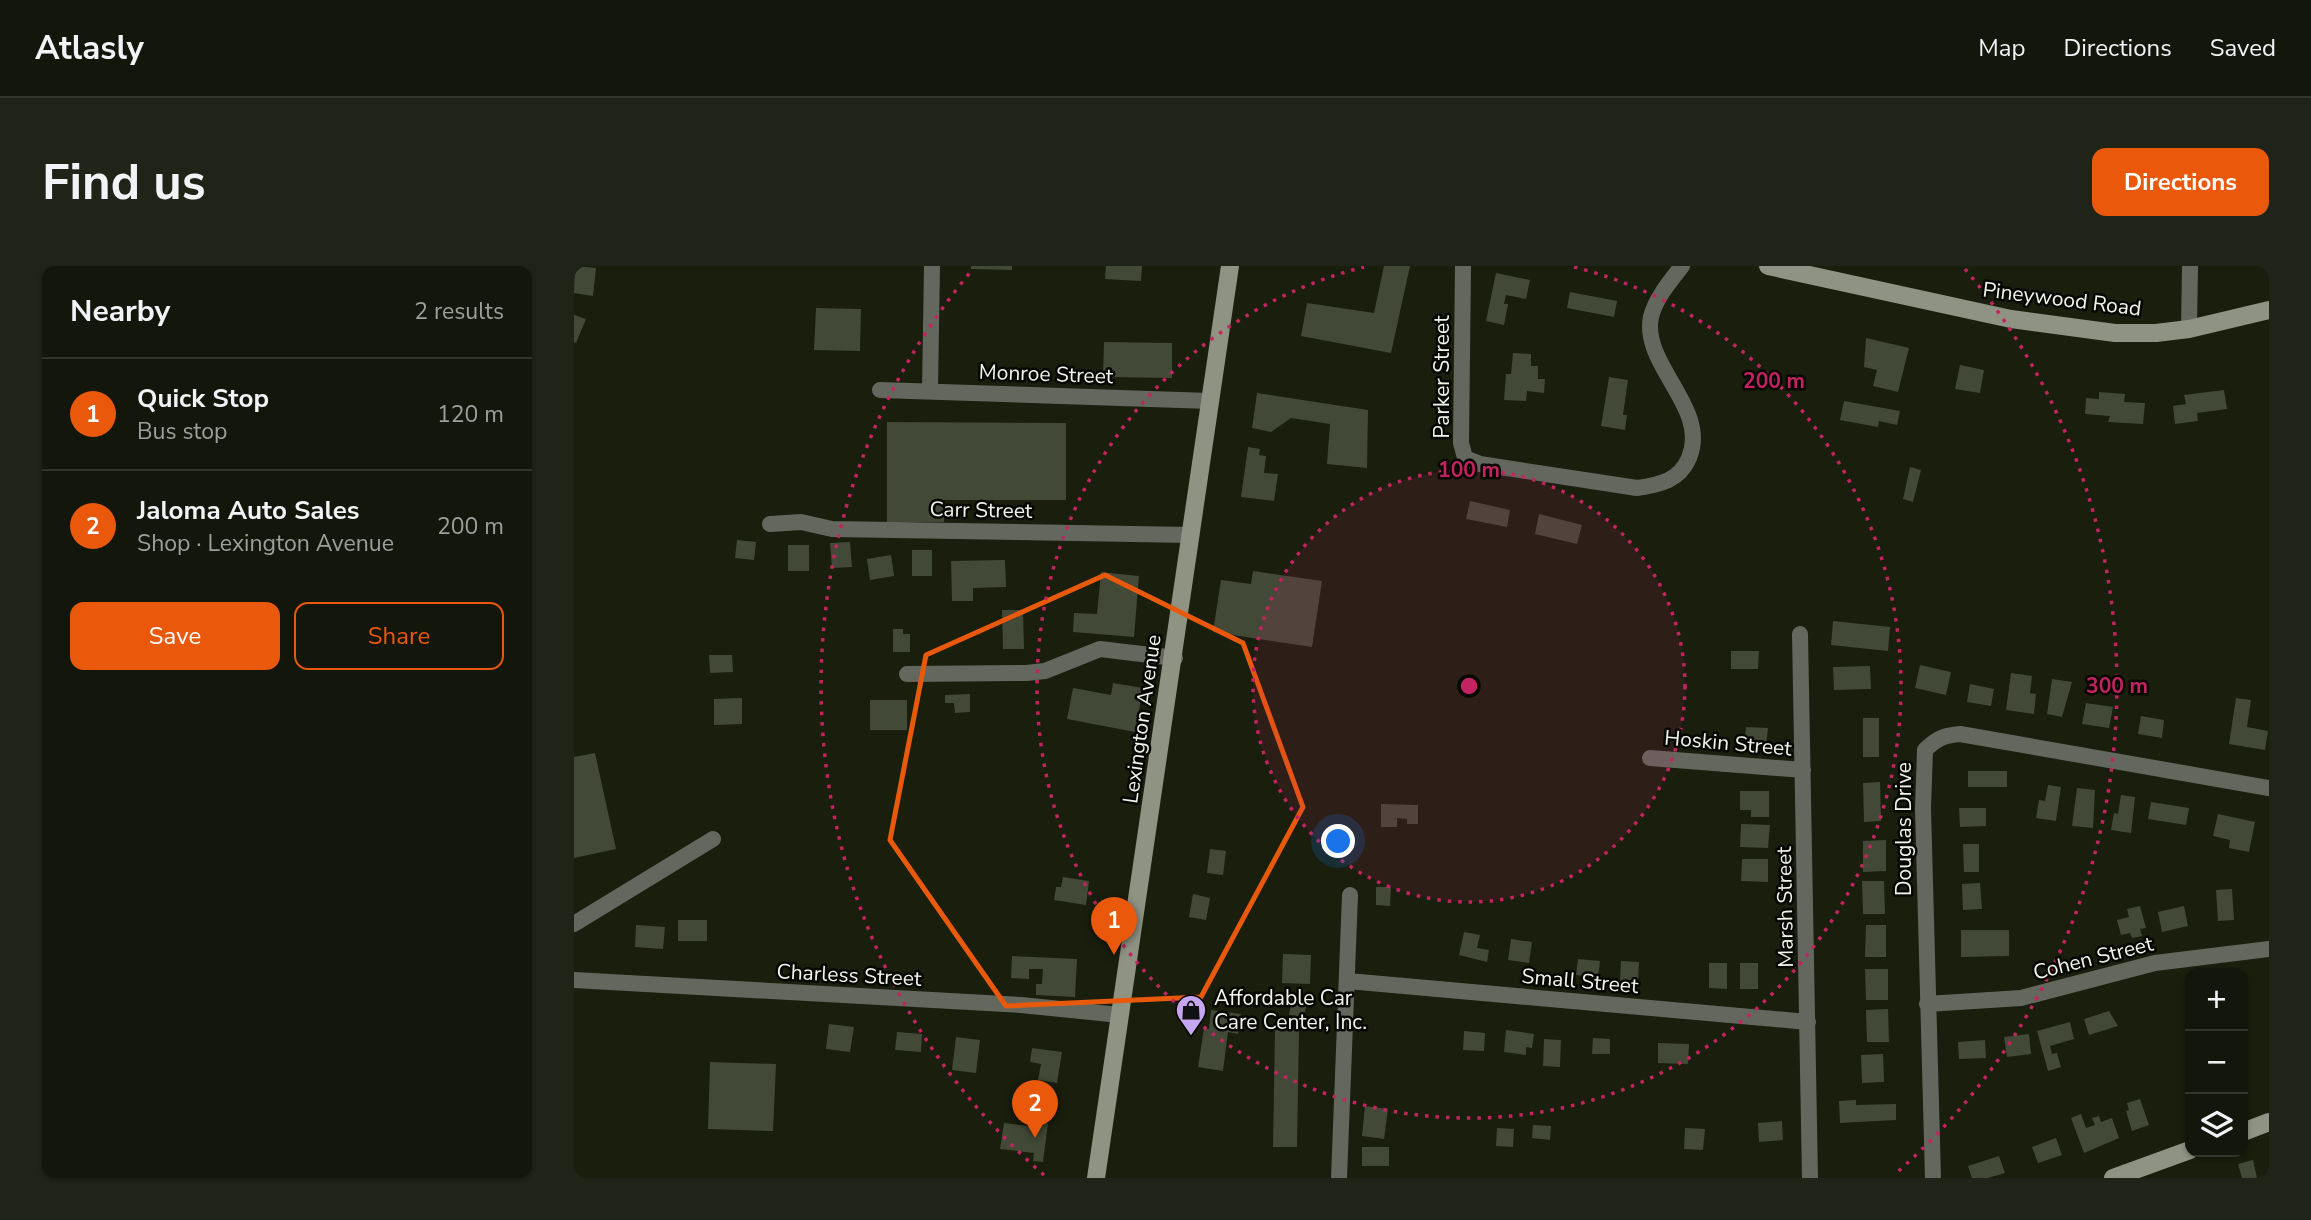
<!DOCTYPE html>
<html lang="en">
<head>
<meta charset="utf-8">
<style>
  :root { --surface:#13160a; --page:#202318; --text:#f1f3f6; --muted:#9d9f9c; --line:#32352b; --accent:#ea580c }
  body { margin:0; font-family:"Nunito Sans",sans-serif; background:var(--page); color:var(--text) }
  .controls { position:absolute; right:21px; bottom:21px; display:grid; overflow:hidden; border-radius:14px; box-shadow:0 2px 5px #0004 }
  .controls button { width:63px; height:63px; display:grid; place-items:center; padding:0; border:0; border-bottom:2px solid var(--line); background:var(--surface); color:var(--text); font:35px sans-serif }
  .you { position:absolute; left:765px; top:576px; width:24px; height:24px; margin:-18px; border:5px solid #fff; border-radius:50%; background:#1a73e8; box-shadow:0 0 0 10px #1a73e833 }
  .badge { display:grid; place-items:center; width:46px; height:46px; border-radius:50%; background:var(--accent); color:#fff; font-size:23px; font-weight:700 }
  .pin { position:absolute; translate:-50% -58px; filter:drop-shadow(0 2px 4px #0008) }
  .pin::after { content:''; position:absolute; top:37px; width:24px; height:21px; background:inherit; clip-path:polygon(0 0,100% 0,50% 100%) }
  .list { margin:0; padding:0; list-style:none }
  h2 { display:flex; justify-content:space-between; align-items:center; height:91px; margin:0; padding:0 28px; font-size:30px }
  h2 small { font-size:23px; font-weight:400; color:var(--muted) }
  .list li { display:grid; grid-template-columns:46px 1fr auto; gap:21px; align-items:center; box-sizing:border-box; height:112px; padding:0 28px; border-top:2px solid var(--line) }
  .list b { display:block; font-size:26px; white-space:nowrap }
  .list p { margin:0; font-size:23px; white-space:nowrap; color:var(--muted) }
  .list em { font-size:23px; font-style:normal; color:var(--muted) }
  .actions { display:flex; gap:14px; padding:21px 28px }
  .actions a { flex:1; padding:16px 0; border:2px solid var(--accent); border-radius:14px; text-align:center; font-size:24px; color:var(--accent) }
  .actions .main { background:var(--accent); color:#fff }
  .icon { flex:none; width:38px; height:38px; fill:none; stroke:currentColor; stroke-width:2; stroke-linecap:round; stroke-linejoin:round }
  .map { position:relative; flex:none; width:1695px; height:912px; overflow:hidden; border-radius:14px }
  header { display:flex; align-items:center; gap:42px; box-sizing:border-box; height:98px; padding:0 35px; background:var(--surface); border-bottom:2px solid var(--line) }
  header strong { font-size:33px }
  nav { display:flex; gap:38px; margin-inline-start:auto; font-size:24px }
  .intro { display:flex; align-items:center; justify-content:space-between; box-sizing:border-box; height:168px; padding:0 42px }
  h1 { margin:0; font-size:49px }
  .button { padding:18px 32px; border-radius:14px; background:var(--accent); color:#fff; font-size:24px; font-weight:700 }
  main { display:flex; gap:42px; padding:0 42px }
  aside { flex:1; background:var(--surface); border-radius:14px; box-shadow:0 2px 5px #0004 }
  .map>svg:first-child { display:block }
  .building { fill:#434937 }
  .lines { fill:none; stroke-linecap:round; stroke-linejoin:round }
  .street { stroke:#64675e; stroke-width:16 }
  .secondary { stroke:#8e9384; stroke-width:18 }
  .marked { fill:none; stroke:#e8590c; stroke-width:5; stroke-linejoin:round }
  .ring { fill:none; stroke:#c42362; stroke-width:3.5; stroke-dasharray:3.5 7 }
  .labels { text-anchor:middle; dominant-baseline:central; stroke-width:5; stroke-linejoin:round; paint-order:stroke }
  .street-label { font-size:21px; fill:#f1f5e9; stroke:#060703 }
  .poi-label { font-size:21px; fill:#f1f5e9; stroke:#060703; text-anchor:start }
  .centre { fill:#c42362; stroke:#060703; stroke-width:3.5 }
  .ring-label { font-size:21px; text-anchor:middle; font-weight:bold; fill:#c42362; stroke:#060703; stroke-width:5; stroke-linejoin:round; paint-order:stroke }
</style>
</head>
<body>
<header>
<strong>Atlasly</strong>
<nav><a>Map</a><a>Directions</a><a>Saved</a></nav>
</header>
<div class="intro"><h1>Find us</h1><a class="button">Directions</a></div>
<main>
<aside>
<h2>Nearby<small>2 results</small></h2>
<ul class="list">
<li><span class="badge">1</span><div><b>Quick Stop</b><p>Bus stop</p></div><em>120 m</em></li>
<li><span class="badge">2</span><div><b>Jaloma Auto Sales</b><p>Shop · Lexington Avenue</p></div><em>200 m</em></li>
</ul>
<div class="actions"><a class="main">Save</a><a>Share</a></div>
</aside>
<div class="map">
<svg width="1695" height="912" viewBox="0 0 1695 912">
  <rect width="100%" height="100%" fill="#191e0d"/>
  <path class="building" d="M1 0 22 2 19 30 0 27Z
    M397 0H438V4L397 3Z
    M532 0H568L567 15 531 13Z
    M810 0H836L817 87 727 70 733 37 800 47Z
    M922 7 956 14 952 33 932 29 930 38H934L930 59 912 55Z
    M996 26 1043 35 1040 51 993 42Z
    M242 42 287 43 286 85 240 84Z
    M0 49 12 53 2 77 0 76Z
    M1292 72 1335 82 1324 126 1299 120 1303 104 1290 101Z
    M530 76 598 77V112L529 111Z
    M939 87 957 88V100H964V113H971L970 127 953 125 952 135 930 134 932 108H937Z
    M1386 99 1410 104 1406 127 1381 123Z
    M1035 111 1054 114 1049 149H1053L1051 164 1027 160Z
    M1650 124 1653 143 1623 147 1624 155 1601 158 1599 140 1612 138 1610 129Z
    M1525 126 1551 128 1550 136 1571 137 1569 158 1534 156 1536 150 1511 148 1512 132 1525 133Z
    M683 127 794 144 793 202 753 198 756 158 717 152 697 166 678 162Z
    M1270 135 1326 145 1323 159 1305 155 1304 161 1266 154Z
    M313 156 492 157V234H370V256H313Z
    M674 181 686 183 685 189 692 190 690 207 704 208 700 235 667 231Z
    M1336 201 1347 204 1339 236 1329 233Z
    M896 235 936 244 933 261 892 253Z
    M965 248 1008 259 1003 278 961 268Z
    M163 274 182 276 180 294 161 292Z
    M276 276 278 301 258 302 256 277Z
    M214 279H235V305H214Z
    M338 284H358V310H338Z
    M317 289 320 310 296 314 293 293Z
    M431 294 432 321 399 322V335H378L377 295Z
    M679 305 748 315 738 381 639 366 647 314 677 318Z
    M527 306 565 310 560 371 499 366 500 347 523 348Z
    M428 344H449L450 383H429Z
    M1259 355 1316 361 1314 385 1257 379Z
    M319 363H329V368H336V386H319Z
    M1157 385H1185L1184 403H1157Z
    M135 389H158L159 406 136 407Z
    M1346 399 1377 406 1372 429 1341 422Z
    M1296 400 1297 423 1260 424 1259 401Z
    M1437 407 1458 410 1456 427 1462 428 1460 448 1432 444Z
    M1478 413 1498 416 1488 451 1473 448Z
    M539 417 569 422 561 466 493 453 499 422 537 429Z
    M1396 418 1420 423 1417 440 1393 436Z
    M396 428V446L381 447 380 437H371V429Z
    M168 432V458L140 459V433Z
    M1662 432 1677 434 1673 461 1694 465 1691 484 1655 478Z
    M296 434H333V464H296Z
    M1512 437 1539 441 1535 462 1508 458Z
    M1567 450 1590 454 1588 472 1564 468Z
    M1289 452H1305V491H1289Z
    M1172 461 1194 462 1192 481 1170 480Z
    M21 487 42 583 0 592V491Z
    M1394 505H1433V521H1394Z
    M1306 516 1307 555 1290 556 1289 517Z
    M1474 519 1487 521 1482 555 1462 552 1465 534 1471 535Z
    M1503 522 1521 524 1519 562 1498 560Z
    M1166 525H1195V551H1177V544H1166Z
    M1547 529 1561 531 1557 567 1537 564 1540 547 1544 548Z
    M1577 536 1615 542 1612 559 1574 553Z
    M807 538 844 539V558H833V553L823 552V561H807Z
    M1385 542H1412V560L1386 561Z
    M1644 548 1681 556 1675 586 1655 582 1656 574 1639 570Z
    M1167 558 1196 559 1194 582 1166 581Z
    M1312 574V605L1289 606V575Z
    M1389 578H1405V606H1390Z
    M636 583 652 585 649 609 633 607Z
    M1168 593H1194V616L1167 615Z
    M489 611 515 615 512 639 480 634 482 621H487Z
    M1288 615H1310L1311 648H1289Z
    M1406 617 1408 643 1389 644 1388 618Z
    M802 621H817L816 640 802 639Z
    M1658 623 1660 654 1644 655 1642 624Z
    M619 628 636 632 632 654 615 651Z
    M1566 640 1572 662 1566 663 1568 670 1558 672 1556 667 1547 669 1543 654 1555 651 1553 643Z
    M1610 640 1614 660 1588 666 1584 646Z
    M104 654H133V675H104Z
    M62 659 91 661 89 683 61 681Z
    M1292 659H1312V691H1291Z
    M1387 664H1435V690L1387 691Z
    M890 666 906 669 903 682 915 684 913 696 885 689Z
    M937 673 958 676 955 697 934 694Z
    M709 688 737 689 736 718 708 717Z
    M438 690 503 693 501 731 462 729V718H468L469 703H455V713L437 712Z
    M1004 693 1026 695 1024 712 1002 709Z
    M1047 695 1065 696 1064 718 1046 717Z
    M1135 697H1153V723L1135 722Z
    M1166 697H1184V723H1166Z
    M1291 703H1314V734H1292Z
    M719 728 734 730 730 751 715 749Z
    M1314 743 1315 776H1293L1292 744Z
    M637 744 667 748 664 768 654 766 649 805 624 801 630 762 635 763Z
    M1535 745 1544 760 1515 769 1510 753Z
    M1496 756 1500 773 1476 780 1478 788 1483 787 1487 801 1474 805 1463 765Z
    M255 758 280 761 276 786 252 783Z
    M701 764H725L723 881H699Z
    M932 764 960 768 958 782 952 781V789L930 786Z
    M890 765 911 767 910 785 889 784Z
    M323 766 348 768 347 786 321 784Z
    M1455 768 1457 788 1433 791 1430 771Z
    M382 771 406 774 402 807 378 804Z
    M1019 772 1036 773V788H1018Z
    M970 773 987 774 986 801 969 800Z
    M1411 774 1412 792 1385 793 1384 776Z
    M1084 777 1115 778 1114 798 1084 797Z
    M458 782 488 786 483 817 464 814 467 798 456 796Z
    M1309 788 1310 816 1288 817 1287 789Z
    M136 796 202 798 199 865 134 863Z
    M1566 833 1575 859 1558 865 1552 845 1555 844 1553 837Z
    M1282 834V839L1322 838V854L1266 857 1265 835Z
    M791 840 814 843 810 873 788 870Z
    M1507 848 1512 862 1521 859 1518 852 1525 850 1527 856 1538 852 1545 872 1510 887 1497 852Z
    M464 855 474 857 469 896 459 895 460 887 426 883 430 857 463 861Z
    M1208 855 1209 874 1185 876 1184 857Z
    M959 859 977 860 976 874 958 872Z
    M923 862 940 863 939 881 922 880Z
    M1111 862 1131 863 1129 884 1110 883Z
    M1482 872 1488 889 1464 897 1458 881Z
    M788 881H815V900H788Z
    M1425 890 1431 907 1414 912H1398L1394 900Z
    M1679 894 1683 912H1668L1664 898Z"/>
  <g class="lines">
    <path class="street" d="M889 0 887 177 891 192 906 198 1063 222C1086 219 1106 214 1115 192 1136 142 1067 99 1077 51 1081 33 1097 14 1108 0
      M1615 63 1616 0
      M306 124 636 135
      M356 124 358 0
      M196 258 227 256 258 263 617 269
      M1226 368 1236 912
      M333 408 452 407 471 405 526 383 601 392
      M1076 492 1229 504
      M0 658 139 573
      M0 714 447 739 546 749
      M774 715 1234 756
      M1353 738 1447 732 1581 697 1695 683
      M765 912 776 629
      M1359 912 1349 542 1351 484C1362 473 1370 469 1386 468L1695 522"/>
    <path class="secondary" d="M1194 0 1437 53 1541 67H1582L1615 63 1695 44
      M1669 866 1695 856
      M522 912 656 0
      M1539 912 1616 884"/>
  </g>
  <path class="marked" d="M531 309 669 377 729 541 627 731 432 740 316 574 352 389Z"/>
  <circle cx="895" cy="420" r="216" fill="#c42362" fill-opacity=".12"/>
  <g class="ring">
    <circle cx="895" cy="420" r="216"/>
    <path d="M1000 1A432 432 0 1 1 790 1"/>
    <path d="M470 909A648 648 0 0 1 399 3M1391 3A648 648 0 0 1 1320 909"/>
  </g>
  <defs>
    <g id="shop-pin" transform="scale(1.575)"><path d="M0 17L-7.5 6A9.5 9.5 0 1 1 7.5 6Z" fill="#c6a6f0" stroke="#060703"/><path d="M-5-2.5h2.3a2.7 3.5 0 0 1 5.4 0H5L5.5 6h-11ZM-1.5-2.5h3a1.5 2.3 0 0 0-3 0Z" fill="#111"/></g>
  </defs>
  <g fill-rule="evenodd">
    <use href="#shop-pin" x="617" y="744"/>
  </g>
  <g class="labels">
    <g class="street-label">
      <text transform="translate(1488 33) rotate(7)">Pineywood Road</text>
      <text transform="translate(472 108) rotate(2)">Monroe Street</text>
      <text transform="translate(868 111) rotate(-90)">Parker Street</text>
      <text transform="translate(407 244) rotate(1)">Carr Street</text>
      <text transform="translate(568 453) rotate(-82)">Lexington Avenue</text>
      <text transform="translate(1154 477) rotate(5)">Hoskin Street</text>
      <text transform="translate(1330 563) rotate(-90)">Douglas Drive</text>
      <text transform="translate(1211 641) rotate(-91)">Marsh Street</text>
      <text transform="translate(1519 692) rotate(-14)">Cohen Street</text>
      <text transform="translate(275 709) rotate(3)">Charless Street</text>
      <text transform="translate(1006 715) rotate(5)">Small Street</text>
    </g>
    <g class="poi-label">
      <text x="640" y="732">Affordable Car<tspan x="640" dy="24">Care Center, Inc.</tspan></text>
    </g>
  </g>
  <circle cx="895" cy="420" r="10" class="centre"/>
  <g class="ring-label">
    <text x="1200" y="122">200 m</text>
    <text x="895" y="211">100 m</text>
    <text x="1543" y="427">300 m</text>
  </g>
</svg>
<div class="controls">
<button>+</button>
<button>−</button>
<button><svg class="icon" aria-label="layers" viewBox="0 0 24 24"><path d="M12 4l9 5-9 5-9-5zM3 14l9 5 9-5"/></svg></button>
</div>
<div class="you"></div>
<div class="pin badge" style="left:540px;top:689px">1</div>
<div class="pin badge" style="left:461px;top:872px">2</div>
</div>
</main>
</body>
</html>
